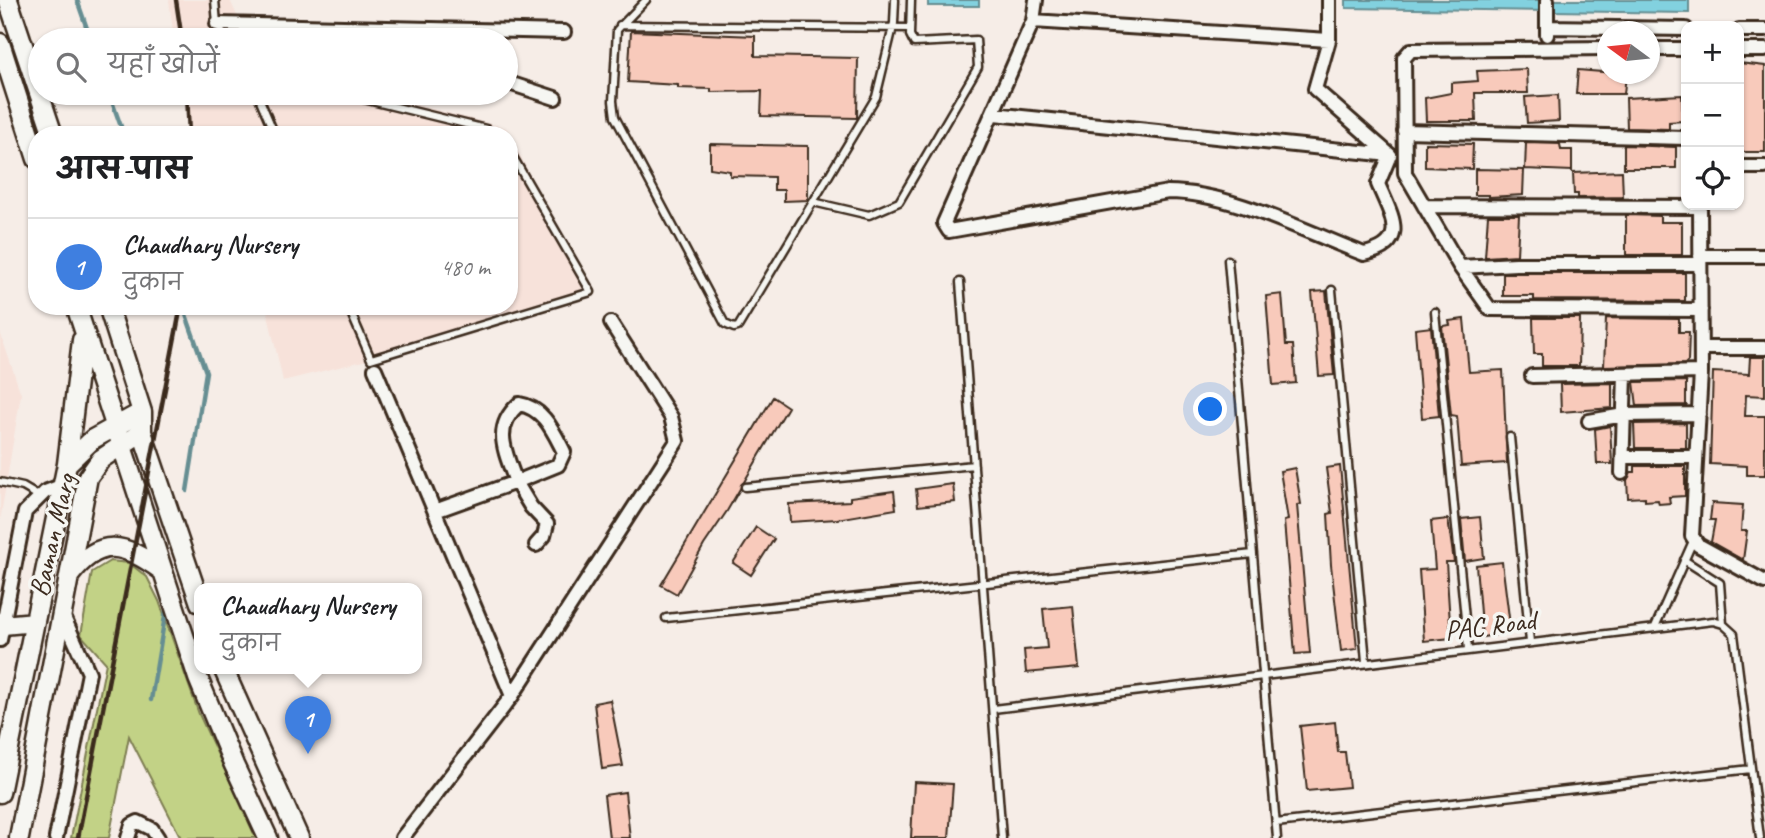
<!DOCTYPE html>
<html lang="hi">
<head>
<meta charset="utf-8">
<style>
  :root { --surface:#fff; --page:#f6f6f6; --text:#202124; --muted:#757577; --line:#e0e0e0; --accent:#7c3aed }
  body { margin:0; font-family:Caveat,"Playpen Sans Deva",sans-serif; background:var(--page); color:var(--text) }
  .controls { position:absolute; right:21px; top:21px; display:grid; overflow:hidden; border-radius:14px; box-shadow:0 2px 5px #0004 }
  .controls button { width:63px; height:63px; display:grid; place-items:center; padding:0; border:0; border-bottom:2px solid var(--line); background:var(--surface); color:var(--text); font:35px sans-serif }
  .compass { position:absolute; left:1597px; top:21px; width:63px; height:63px; border-radius:50%; background:var(--surface); box-shadow:0 2px 5px #0004; rotate:285deg }
  .you { position:absolute; left:1211px; top:410px; width:24px; height:24px; margin:-18px; border:5px solid #fff; border-radius:50%; background:#1a73e8; box-shadow:0 0 0 10px #1a73e833 }
  .badge { display:grid; place-items:center; width:46px; height:46px; border-radius:50%; background:var(--accent); color:#fff; font-size:23px; font-weight:700 }
  .pin { position:absolute; translate:-50% -58px; filter:drop-shadow(0 2px 4px #0008) }
  .pin::after { content:''; position:absolute; top:37px; width:24px; height:21px; background:inherit; clip-path:polygon(0 0,100% 0,50% 100%) }
  .popup { position:absolute; left:194px; top:583px; width:228px; height:91px; box-sizing:border-box; display:grid; place-content:center; border-radius:14px; background:var(--surface); filter:drop-shadow(0 2px 5px #0005); font-size:23px; white-space:nowrap; color:var(--muted) }
  .popup b { font-size:26px; color:var(--text) }
  .popup::after { content:''; position:absolute; left:50%; top:100%; margin-left:-14px; border:14px solid transparent; border-top-color:var(--surface) }
  .list { margin:0; padding:0; list-style:none }
  h2 { display:flex; justify-content:space-between; align-items:center; height:91px; margin:0; padding:0 28px; font-size:30px }
  h2 small { font-size:23px; font-weight:400; color:var(--muted) }
  .list li { display:grid; grid-template-columns:46px 1fr auto; gap:21px; align-items:center; box-sizing:border-box; height:98px; padding:0 28px; border-top:2px solid var(--line) }
  .list b { display:block; font-size:26px; white-space:nowrap }
  .list p { margin:0; font-size:23px; white-space:nowrap; color:var(--muted) }
  .list em { font-size:23px; font-style:normal; color:var(--muted) }
  .icon { flex:none; width:38px; height:38px; fill:none; stroke:currentColor; stroke-width:2; stroke-linecap:round; stroke-linejoin:round }
  .map { position:relative; flex:none; width:1765px; height:838px; overflow:hidden }
  .search { position:absolute; background:var(--surface); box-shadow:0 2px 5px #0004; left:28px; top:28px; width:490px; height:77px; display:flex; align-items:center; gap:18px; box-sizing:border-box; padding:0 24px; border-radius:38px; color:var(--muted); font-size:26px }
  .panel { position:absolute; background:var(--surface); box-shadow:0 2px 5px #0004; left:28px; top:126px; width:490px; height:189px; border-radius:28px }
  .map>svg:first-child { display:block }
  .built { fill:#f7e2da }
  .green { fill:#c2d286; stroke:#7e7e52; stroke-width:2 }
  .water { fill:#82d1df; stroke:#668e92; stroke-width:2 }
  .lines { fill:none; stroke-linecap:round; stroke-linejoin:round }
  .stream { stroke:#668e92; stroke-width:4.5 }
  .building { fill:#f8cabb; stroke:#3b2a1e; stroke-width:2 }
  .lane-casing { stroke:#3b2a1e; stroke-width:11 }
  .street-casing { stroke:#3b2a1e; stroke-width:18 }
  .secondary-casing { stroke:#3b2a1e; stroke-width:23 }
  .lane { stroke:#f6f6f2; stroke-width:6 }
  .street { stroke:#f6f6f2; stroke-width:12 }
  .secondary { stroke:#f6f6f2; stroke-width:18 }
  .rail { stroke:#3b2a1e; stroke-width:4.5 }
  .labels { text-anchor:middle; dominant-baseline:central; stroke-width:7; stroke-linejoin:round; paint-order:stroke }
  .street-label { font-size:28px; fill:#3b2a1e; stroke:#f6f6f2 }
</style>
</head>
<body>
<div class="map">
<svg width="1765" height="838" viewBox="0 0 1765 838">
  <rect width="100%" height="100%" fill="#f6ede7"/>
  <filter id="ink" filterUnits="userSpaceOnUse"><feTurbulence type="fractalNoise" baseFrequency=".0143" numOctaves="2"/><feDisplacementMap in="SourceGraphic" scale="14" xChannelSelector="R" yChannelSelector="G"/><feConvolveMatrix kernelMatrix="1 2 1 2 8 2 1 2 1" color-interpolation-filters="sRGB"/></filter>
  <g filter="url(#ink)">
    <path class="built" d="M169 0H230L248 40H174Z
      M183 93H369L506 128 587 288 371 359 283 381 266 306H509V135H192Z
      M0 332 21 394 0 521Z"/>
    <path class="green" d="M110 561 129 563 147 577 159 601 199 714 256 838H181L129 736 109 838H71L106 663 81 635 92 572Z"/>
    <path class="water" d="M928 0H979V6H928Z
      M1346 0H1689V13L1346 8Z"/>
    <g class="lines">
      <path class="stream" d="M77 0 91 40
        M109 93 124 135
        M183 306 206 372 187 491
        M151 700 167 604"/>
    </g>
    <path class="building" d="M631 31 755 36V56L858 58 857 118 761 116 762 91 711 92V89L678 88V85L628 82Z
      M1739 63 1765 66V152H1739Z
      M1527 69 1528 93H1475L1476 121H1426L1425 98 1451 93V83L1478 81 1477 71Z
      M1578 70 1626 74 1624 94H1576Z
      M1558 95 1559 121 1527 123 1525 97Z
      M1682 95 1683 121 1669 122V129L1627 128 1626 98Z
      M1425 143 1473 144 1472 169 1425 167Z
      M1526 143 1560 144 1561 150H1572V171L1525 169Z
      M710 144 808 146V200L784 201V190H774V177L730 176V171L710 168Z
      M1624 145 1676 147V168H1624Z
      M1475 169 1524 170 1523 195 1489 197V195H1475Z
      M1622 171 1623 197 1578 198V194H1574L1573 173Z
      M1488 215H1519L1517 255 1485 257Z
      M1626 215 1660 216V222H1682V255H1626Z
      M1503 273H1685V301L1534 300V296H1503Z
      M1326 291 1334 375 1319 376 1312 292Z
      M1282 294 1286 345H1293L1296 383 1273 385 1266 296Z
      M1533 318H1580L1579 366H1542V354H1534Z
      M1606 318 1679 319V332H1689L1688 361 1685 364 1604 366Z
      M1464 319 1469 372 1503 370 1507 463 1461 466 1457 416 1451 415 1442 326 1450 325 1449 321Z
      M1431 327 1439 416 1422 418 1415 329Z
      M1750 357H1765V396L1746 395 1745 416H1765V475H1747V466L1710 464 1713 372 1749 374Z
      M1686 381V405L1637 406 1634 382Z
      M1612 383V408L1561 412 1560 384Z
      M773 397 788 407 727 511 704 545 677 594 661 585Z
      M1686 423V448H1635L1634 424Z
      M1610 426 1612 464H1597L1595 429Z
      M1340 466 1357 649 1341 651 1331 565 1328 514 1332 513 1326 468Z
      M1635 466H1685V496L1669 497 1670 503 1659 504 1658 500 1645 501V497L1628 498 1627 480 1631 472H1635Z
      M1295 468 1301 504 1297 505 1310 653 1295 654 1284 521 1288 520 1280 471Z
      M953 484 955 502 918 506 916 489Z
      M894 491 896 509 837 519 790 522 789 504 850 501V497Z
      M1712 503 1743 505 1741 531H1747L1743 560 1711 542 1715 520H1710Z
      M1480 517 1484 558 1465 561 1461 519Z
      M1448 519 1454 562H1446L1451 638 1424 641 1419 570 1435 569 1431 521Z
      M756 527 774 539 751 575 733 563Z
      M1502 562 1511 633 1482 637 1476 565Z
      M1073 606 1079 668 1026 673 1024 650 1047 648 1043 609Z
      M610 700 623 766 602 769 594 703Z
      M1335 722 1338 752H1345L1349 787 1307 791 1300 726Z
      M914 782 953 784 949 838H911Z
      M625 792 630 838H609L604 795Z"/>
    <g class="lines">
      <g class="lane-casing">
        <path id="lane" d="M215 0 217 24 227 40
          M646 0 617 30 613 101 615 117 725 324 734 328 738 327 876 97 894 23 895 0
          M620 25 910 28
          M257 93 275 135
          M339 93 486 129 497 135
          M813 202 869 215 899 202 978 67 976 40 914 43 910 35 911 0
          M1228 260 1277 838
          M960 282 1002 838
          M1332 290 1366 661
          M348 306 371 359 591 292 509 150
          M1435 312 1468 649
          M1510 437 1530 642
          M0 482 23 487 40 497
          M745 487 974 465
          M1684 560 1720 583 1723 624
          M666 618 1253 554
          M1655 627 1693 541
          M993 709 1713 621 1723 624 1734 634 1760 838
          M1276 823 1751 769"/>
      </g>
      <g class="street-casing">
        <path id="street" d="M1036 0 1033 21 944 223 949 231 1168 192C1230 192 1306 232 1364 254 1411 244 1391 215 1378 184L1390 155 1315 89 1329 40V0
          M1033 21 1329 40
          M217 24 564 32
          M1547 27 1686 29
          M1739 30H1765
          M1547 35V0
          M1608 48 1411 50 1404 58 1405 173 1460 267 1490 309 1701 310
          M1650 49H1686
          M1739 50H1765
          M506 82 555 98
          M994 114 1390 155
          M1404 131 1686 138
          M1739 167H1765
          M1700 205 1701 372 1692 536 1698 545 1765 582
          M1424 206 1700 207
          M1700 256H1765
          M1460 267 1516 264H1700
          M1701 348H1765
          M375 369 512 696
          M1532 376 1701 372
          M1589 421 1624 415 1699 414
          M1623 457H1696
          M1622 473 1625 374
          M435 511 516 482C505 451 492 428 519 404 544 408 553 431 564 452L558 465 516 482 531 507 547 524 544 536 536 545
          M0 640 25 512 45 492 63 485
          M56 838 89 673 62 613
          M128 838 132 825 138 822 152 829 158 838
          M402 838 512 696 677 441 671 417 611 323"/>
      </g>
      <g class="secondary-casing">
        <path id="secondary" d="M8 0 53 135
          M0 43 37 159
          M76 306 198 678 234 765 268 838
          M108 306 142 412V432L200 603
          M67 464 93 439 142 412
          M70 575C100 536 124 543 161 570
          M3 625 35 622
          M223 668 299 838
          M0 793 67 464 82 340
          M19 838 88 477 101 459 142 432"/>
      </g>
      <use href="#lane" class="lane"/>
      <use href="#street" class="street"/>
      <use href="#secondary" class="secondary"/>
      <path class="rail" d="M176 0 182 40
        M187 93 189 135
        M78 838 181 306"/>
    </g>
  </g>
  <g class="labels">
    <g class="street-label">
      <text transform="translate(52 535) rotate(-77)">Baman Marg</text>
      <text transform="translate(1490 625) rotate(-7)">PAC Road</text>
    </g>
  </g>
</svg>
<div class="controls">
<button>+</button>
<button>−</button>
<button><svg class="icon" aria-label="locate" viewBox="0 0 24 24"><circle cx="12" cy="12" r="6"/><path d="M12 2v4M12 18v4M2 12h4M18 12h4"/></svg></button>
</div>
<svg class="compass" viewBox="-18 -18 36 36"><path d="M0-13l5 13h-10z" fill="#e53935"/><path d="M0 13l5-13h-10z" fill="#757577"/></svg>
<div class="you"></div>
<div class="pin badge" style="left:308px;top:754px;background:#3f7fe0">1</div>
<div class="popup"><b>Chaudhary Nursery</b>दुकान</div>
<div class="search"><svg class="icon" aria-label="search" viewBox="0 0 24 24"><circle cx="10" cy="10" r="6"/><path d="M15 15l6 6"/></svg>यहाँ खोजें</div>
<section class="panel">
<h2>आस-पास<small></small></h2>
<ul class="list">
<li><span class="badge" style="background:#3f7fe0">1</span><div><b>Chaudhary Nursery</b><p>दुकान</p></div><em>480 m</em></li>
</ul>
</section>
</div>
</body>
</html>
